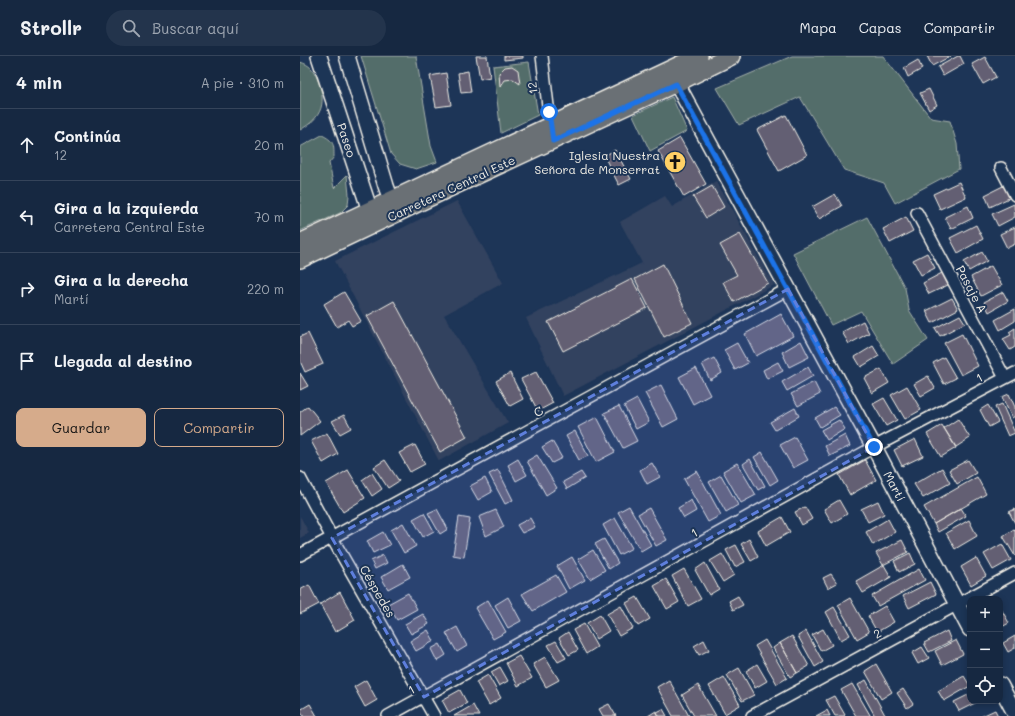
<!DOCTYPE html>
<html lang="es">
<head>
<meta charset="utf-8">
<style>
  :root { --surface:#162841; --page:#23344c; --text:#f1f3f6; --muted:#9ea6b1; --line:#35445a; --accent:#d6ab8b }
  body { margin:0; font-family:Mali,sans-serif; background:var(--page); color:var(--text) }
  .controls { position:absolute; right:12px; bottom:12px; display:grid; overflow:hidden; border-radius:8px; box-shadow:0 2px 6px #0003 }
  .controls button { width:36px; height:36px; display:grid; place-items:center; padding:0; border:0; border-bottom:1px solid var(--line); background:var(--surface); color:var(--text); font:20px sans-serif }
  .stop { position:absolute; width:12px; height:12px; margin:-9px; border:3px solid #1a73e8; border-radius:50%; background:#fff }
  .stop.end { background:#1a73e8; border-color:#fff; box-shadow:0 1px 4px #0008 }
  .list { margin:0; padding:0; list-style:none }
  h2 { display:flex; justify-content:space-between; align-items:center; height:52px; margin:0; padding:0 16px; font-size:17px }
  h2 small { font-size:13px; font-weight:400; color:var(--muted) }
  .list li { display:grid; grid-template-columns:26px 1fr auto; gap:12px; align-items:center; box-sizing:border-box; height:72px; padding:0 16px; border-top:1px solid var(--line) }
  .list b { display:block; font-size:15px; white-space:nowrap }
  .list p { margin:0; font-size:13px; white-space:nowrap; color:var(--muted) }
  .list em { font-size:13px; font-style:normal; color:var(--muted) }
  .actions { display:flex; gap:8px; padding:12px 16px }
  .actions a { flex:1; padding:9px 0; border:1px solid var(--accent); border-radius:8px; text-align:center; font-size:14px; color:var(--accent) }
  .actions .main { background:var(--accent); color:#111 }
  .icon { flex:none; width:22px; height:22px; fill:none; stroke:currentColor; stroke-width:2; stroke-linecap:round; stroke-linejoin:round }
  .map { position:relative; flex:none; width:715px; height:660px; overflow:hidden }
  header { display:flex; align-items:center; gap:24px; box-sizing:border-box; height:56px; padding:0 20px; background:var(--surface); border-bottom:1px solid var(--line) }
  header strong { font-size:19px }
  nav { display:flex; gap:22px; margin-inline-start:auto; font-size:14px }
  .search { width:280px; height:36px; background:var(--page); display:flex; align-items:center; gap:10px; box-sizing:border-box; padding:0 14px; border-radius:22px; color:var(--muted); font-size:15px }
  main { display:flex }
  aside { flex:1; background:var(--surface) }
  .map>svg:first-child { display:block }
  .built { fill:#32425f }
  .green { fill:#536d6a; stroke:#a4afa9 }
  .building { fill:#645f73; stroke:#f4f1e8 }
  .lines { fill:none; stroke-linecap:round; stroke-linejoin:round }
  .street-casing { stroke:#f4f1e8; stroke-width:14 }
  .secondary-casing { stroke:#f4f1e8; stroke-width:18 }
  .primary-casing { stroke:#f4f1e8; stroke-width:20 }
  .street { stroke:#1d3557; stroke-width:11 }
  .secondary { stroke:#1d3557; stroke-width:15 }
  .primary { stroke:#6b7074; stroke-width:17 }
  .route { stroke:#1a73e8; stroke-width:5 }
  .marked { fill:#5e7fdd; fill-opacity:0.2; stroke:#5e7fdd; stroke-width:3; stroke-dasharray:8 5; stroke-linejoin:round }
  .labels { text-anchor:middle; dominant-baseline:central; stroke-width:4; stroke-linejoin:round; paint-order:stroke }
  .street-label { font-size:12px; fill:#f4f1e8; stroke:#1d3557 }
  .poi-label { font-size:12px; fill:#f4f1e8; stroke:#1d3557; text-anchor:end }
</style>
</head>
<body>
<header>
<strong>Strollr</strong>
<div class="search"><svg class="icon" aria-label="search" viewBox="0 0 24 24"><circle cx="10" cy="10" r="6"/><path d="M15 15l6 6"/></svg>Buscar aquí</div>
<nav><a>Mapa</a><a>Capas</a><a>Compartir</a></nav>
</header>
<main>
<aside>
<h2>4 min<small>A pie · 310 m</small></h2>
<ul class="list">
<li><svg class="icon" aria-label="ahead" viewBox="0 0 24 24"><path d="M12 20V5M6 11l6-6 6 6"/></svg><div><b>Continúa</b><p>12</p></div><em>20 m</em></li>
<li><svg class="icon" aria-label="left" viewBox="0 0 24 24"><path d="M17 20v-9H6M10 6l-5 5 5 5"/></svg><div><b>Gira a la izquierda</b><p>Carretera Central Este</p></div><em>70 m</em></li>
<li><svg class="icon" aria-label="right" viewBox="0 0 24 24"><path d="M7 20v-9h11M14 6l5 5-5 5"/></svg><div><b>Gira a la derecha</b><p>Martí</p></div><em>220 m</em></li>
<li><svg class="icon" aria-label="arrive" viewBox="0 0 24 24"><path d="M6 21V4h12l-3 4 3 4H6"/></svg><div><b>Llegada al destino</b></div></li>
</ul>
<div class="actions"><a class="main">Guardar</a><a>Compartir</a></div>
</aside>
<div class="map">
<svg width="715" height="660" viewBox="0 0 715 660">
  <rect width="100%" height="100%" fill="#1d3557"/>
  <filter id="ink" filterUnits="userSpaceOnUse"><feTurbulence type="fractalNoise" baseFrequency=".025" numOctaves="2"/><feDisplacementMap in="SourceGraphic" scale="8" xChannelSelector="R" yChannelSelector="G"/><feConvolveMatrix kernelMatrix="1 2 1 2 8 2 1 2 1" color-interpolation-filters="sRGB"/></filter>
  <g filter="url(#ink)">
    <path class="built" d="M416 125 474 229 263 340 226 262 342 207 320 166 365 140 372 151Z
      M157 145 203 227 144 259 208 367 139 405 35 205Z
      M0 460 9 477 0 482Z"/>
    <path class="green" d="M61 0H116L131 90 137 106 116 113 100 108 91 98Z
      M492 0H583L631 62 650 65 657 88 659 113 595 147 584 127 544 114 500 41 439 69 417 32Z
      M0 6C10 9 13 13 17 22 27 46 23 61 0 74Z
      M229 6 238 59 201 77 193 10Z
      M372 41 387 75 350 95 333 59Z
      M22 79C34 85 34 88 34 101L29 107 34 132 47 119 49 139 48 149 40 157 0 175V91Z
      M567 161 605 232 609 254 628 284 593 308 561 255 531 269 493 197Z"/>
    <path class="building" d="M176 0H187L190 21 180 23Z
      M204 0H223V2L204 4Z
      M627 0H651L632 10Z
      M658 0H660L664 8 643 20 638 11Z
      M685 1 696 21 683 28 672 8Z
      M618 4 622 13 608 21 604 12Z
      M212 10 218 14 220 28 213 23 205 24 200 31 199 17 205 11Z
      M168 15 171 36 161 37 158 17Z
      M146 17 151 49 136 51 130 20Z
      M629 33 637 49 629 54 620 37Z
      M486 59 507 99 479 115 457 74Z
      M380 82 406 128 384 141 358 95Z
      M315 94 331 123 319 129 304 100Z
      M659 126 666 141 640 153 633 138Z
      M705 129 711 141 690 151 685 139Z
      M412 130 424 151 406 162 393 141Z
      M535 138 542 150 519 163 512 151Z
      M714 148 715 161 698 170 692 158Z
      M668 150 673 162 651 173 645 161Z
      M606 161 613 175 590 187 583 173Z
      M676 169 683 183 658 197 650 182Z
      M715 171V188L707 192 700 178Z
      M440 178 468 227 434 246 423 226 437 219 420 189Z
      M682 196 687 205 669 215 664 206Z
      M627 197 635 212 621 219 613 204Z
      M363 208 392 267 364 281 335 223Z
      M691 210 702 229 681 240 671 221Z
      M642 217 648 229 629 238 623 227Z
      M332 223 347 252 263 295 248 266Z
      M44 236 61 265 52 270 48 264 37 271 24 248Z
      M703 236 708 245 689 256 684 246Z
      M652 242 658 253 632 267 626 255Z
      M94 245 167 381 140 396 67 260Z
      M715 253V265L700 274 695 264Z
      M481 258 493 280 456 300 445 278Z
      M660 259 665 267 640 280 635 272Z
      M563 265 569 277 549 288 542 276Z
      M715 272V291L710 294 703 283 711 279 709 276Z
      M8 277 23 308 5 316 0 305V281Z
      M662 278 678 310 661 319 644 287Z
      M501 285 509 301 489 311 482 296Z
      M437 287 448 307 435 314 424 294Z
      M573 290 579 300 561 311 555 301Z
      M644 301 656 322 644 328 633 307Z
      M414 302 422 317 410 324 402 308Z
      M478 306 483 315 467 323 463 314Z
      M508 311 513 320 487 335 482 326Z
      M396 312 410 339 393 348 379 321Z
      M581 313 589 327 572 337 564 322Z
      M236 316 253 347 238 355 221 323Z
      M0 317 8 330 0 334Z
      M210 317 223 343 210 350 196 325Z
      M628 320 635 332 621 340 614 328Z
      M514 326 520 338 498 350 491 338Z
      M361 329 378 363 363 371 345 337Z
      M607 330 621 354 605 363 591 339Z
      M709 338 715 351V360L712 362 702 341Z
      M584 342 597 364 586 370 573 348Z
      M337 343 349 366 336 373 324 350Z
      M702 348 715 377 708 380 695 351Z
      M688 349 698 366 689 371 680 354Z
      M8 350 20 365 0 380V356Z
      M319 350 337 385 323 392 304 357Z
      M534 351 540 359 520 371 515 362Z
      M495 352 499 360 475 374 470 366Z
      M44 359 51 372 40 378 32 365Z
      M297 361 315 396 296 406 278 371Z
      M658 363 670 382 656 391 644 372Z
      M539 364 545 373 527 384 521 374Z
      M642 369 656 392 641 401 627 378Z
      M275 375 288 400 279 404 266 380Z
      M27 377 38 398 23 407 11 385Z
      M545 379 550 390 530 400 525 390Z
      M495 381 508 404 493 412 480 389Z
      M615 383 623 400 602 410 594 394Z
      M252 385 262 402 252 407 242 391Z
      M115 389 125 408 110 416 99 397Z
      M462 396 478 424 470 429 454 401Z
      M237 399 257 432 246 439 227 405Z
      M218 403 227 419 216 425 208 409Z
      M450 403 465 430 458 434 443 408Z
      M85 404 99 425 88 432 74 411Z
      M565 404 576 424 550 439 539 419Z
      M668 404 676 417 657 428 649 414Z
      M352 407 360 421 347 428 340 414Z
      M437 407 456 439 441 447 423 415Z
      M642 412 650 427 623 442 614 428Z
      M48 414 65 442 43 456 26 427Z
      M198 414 213 444 205 448 189 418Z
      M397 415 421 459 408 466 384 423Z
      M281 416 285 422 267 433 263 426Z
      M72 417 82 433 72 440 62 424Z
      M421 419 438 449 426 456 409 426Z
      M677 421 686 438 634 468 624 451Z
      M185 422 192 436 178 444 170 430Z
      M391 444 396 455 384 462 378 452Z
      M539 444 547 458 532 467 524 453Z
      M578 445 584 458 568 466 561 453Z
      M329 450 351 489 341 495 318 456Z
      M505 451 512 463 502 469 495 456Z
      M349 452 367 484 356 490 338 458Z
      M661 452 666 460 638 476 634 468Z
      M137 453 148 473 140 478 128 457Z
      M715 453V467L709 456Z
      M196 454 204 471 186 480 179 461Z
      M124 457 134 475 123 481 113 463Z
      M159 461 170 463 164 501 153 499Z
      M482 461 490 476 466 490 458 475Z
      M230 462 235 471 222 477 217 469Z
      M315 462 332 492 319 499 303 469Z
      M588 463 595 476 573 489 566 476Z
      M669 464 677 480 655 493 646 477Z
      M103 467 116 490 104 497 91 474Z
      M714 473 715 474V500L703 480Z
      M83 476 90 489 73 497 67 485Z
      M304 483 318 507 309 513 295 488Z
      M449 483 458 501 451 505 441 488Z
      M602 484 608 496 583 509 576 497Z
      M702 488 711 504 693 514 684 498Z
      M436 489 445 506 435 511 426 494Z
      M293 494 305 514 290 523 278 503Z
      M610 497 615 508 599 516 594 505Z
      M422 498 434 519 423 526 410 505Z
      M83 499 87 507 75 513 71 505Z
      M272 501 285 524 269 533 257 510Z
      M676 502 686 520 671 529 661 511Z
      M405 507 419 533 409 539 395 514Z
      M103 508 110 521 88 533 81 521Z
      M584 509 591 521 563 537 556 525Z
      M384 513 401 543 388 550 372 520Z
      M619 513 625 524 578 550 572 540Z
      M531 518 537 527 528 532 523 522Z
      M256 519 266 536 233 555 222 538Z
      M366 523 379 546 367 553 354 530Z
      M630 526 636 538 609 552 603 540Z
      M9 529 19 548 0 558V534Z
      M40 536 55 564 35 576 20 548Z
      M108 537 117 553 97 564 88 548Z
      M438 540 443 549 433 554 429 545Z
      M208 541 221 565 208 572 195 549Z
      M337 541 350 563 338 570 326 547Z
      M550 542 569 576 557 583 538 549Z
      M188 544 206 576 193 583 175 552Z
      M321 550 333 572 319 580 307 558Z
      M585 550 594 566 577 576 568 560Z
      M534 551 550 579 541 584 526 556Z
      M700 551 709 567 700 572Z
      M123 558 129 568 111 578 105 568Z
      M300 559 309 575 296 583 287 567Z
      M284 568 297 591 286 598 273 574Z
      M157 571 167 590 157 596 146 577Z
      M523 573 532 589 521 595 512 579Z
      M128 574 134 585 116 595 110 585Z
      M506 575 523 606 515 611 498 580Z
      M647 575 651 585 629 596 624 587Z
      M268 576 278 594 269 599 259 582Z
      M492 580 509 610 497 617 480 587Z
      M715 580V592L708 596 703 587Z
      M404 584 409 594 399 599 394 590Z
      M465 584 487 622 477 628 455 590Z
      M656 584 663 598 642 609 635 595Z
      M256 585 266 602 258 606 248 589Z
      M480 587 497 617 490 621 473 592Z
      M140 588 146 599 137 605 131 593Z
      M622 591 629 602 618 608 612 597Z
      M219 600 232 622 218 630 206 607Z
      M245 601 259 624 246 631 233 608Z
      M457 608 467 625 455 632 446 615Z
      M576 608 592 636 581 643 565 615Z
      M200 611 208 625 199 630 191 616Z
      M439 612 454 639 442 645 427 619Z
      M188 619 201 642 189 649 176 626Z
      M664 620 670 630 644 645 638 635Z
      M424 621 440 649 425 658 409 630Z
      M66 624 77 644 65 651 54 631Z
      M369 624 389 660H373L357 631Z
      M566 624 585 659 584 660H575L558 629Z
      M552 628 570 659V660H556L541 634Z
      M398 629 416 660H394L382 639Z
      M603 633 613 648 607 652 597 637Z
      M160 634 167 647 149 657 142 644Z
      M670 638V645H679L659 655 654 646Z
      M534 640 545 659 544 660H535L526 644Z
      M10 648 17 660H4L0 654Z
      M309 648 316 660H303L299 653Z
      M173 649 179 660H154Z
      M363 653 367 660H359L357 656Z
      M527 654 530 660H516Z
      M695 654 698 660H682Z
      M356 655 359 660H348Z"/>
    <g class="lines">
      <g class="street-casing">
        <path id="street" d="M242 0 251 75
          M701 112 715 139
          M617 157 705 322
          M0 422 32 482 134 660
          M0 499 488 233
          M88 660 574 391 715 317
          M452 660 715 517"/>
      </g>
      <g class="secondary-casing">
        <path id="secondary" d="M19 0 73 164
          M47 0 86 130 95 155
          M371 17 574 391 670 573
          M700 629 715 657"/>
      </g>
      <g class="primary-casing">
        <path id="primary" d="M0 187 399 0
          M0 203 149 132 376 27 431 0"/>
      </g>
      <use href="#street" class="street"/>
      <use href="#secondary" class="secondary"/>
      <use href="#primary" class="primary"/>
    </g>
  </g>
  <g class="lines" filter="url(#ink)">
    <path class="route" d="M249 56 253 85 376 28 574 391"/>
  </g>
  <path class="marked" d="M488 233 574 391 124 641 32 482Z"/>
  <defs>
    <g id="church-disc" transform="scale(1.15)"><circle r="9.5" fill="#ffd166" stroke="#1d3557"/><path d="M-1.2-6h2.4v3.5h3.3v2.4h-3.3V6h-2.4V-.1h-3.3v-2.4h3.3Z" fill="#111"/></g>
  </defs>
  <g fill-rule="evenodd">
    <use href="#church-disc" x="375" y="106"/>
  </g>
  <g class="labels">
    <g class="street-label">
      <text transform="translate(232 32) rotate(-97)">12</text>
      <text transform="translate(47 84) rotate(72)">Paseo</text>
      <text transform="translate(151 132) rotate(-25)">Carretera Central Este</text>
      <text transform="translate(672 233) rotate(62)">Pasaje A</text>
      <text transform="translate(679 321) rotate(-28)">1</text>
      <text transform="translate(238 355) rotate(-29)">C</text>
      <text transform="translate(595 430) rotate(62)">Martí</text>
      <text transform="translate(394 476) rotate(-29)">1</text>
      <text transform="translate(78 535) rotate(60)">Céspedes</text>
      <text transform="translate(577 577) rotate(-29)">2</text>
      <text transform="translate(111 633) rotate(-28)">1</text>
    </g>
    <g class="poi-label">
      <text x="360" y="99">Iglesia Nuestra<tspan x="360" dy="14">Señora de Monserrat</tspan></text>
    </g>
  </g>
</svg>
<div class="controls">
<button>+</button>
<button>−</button>
<button><svg class="icon" aria-label="locate" viewBox="0 0 24 24"><circle cx="12" cy="12" r="6"/><path d="M12 2v4M12 18v4M2 12h4M18 12h4"/></svg></button>
</div>
<div class="stop" style="left:249px;top:56px"></div>
<div class="stop end" style="left:574px;top:391px"></div>
</div>
</main>
</body>
</html>
